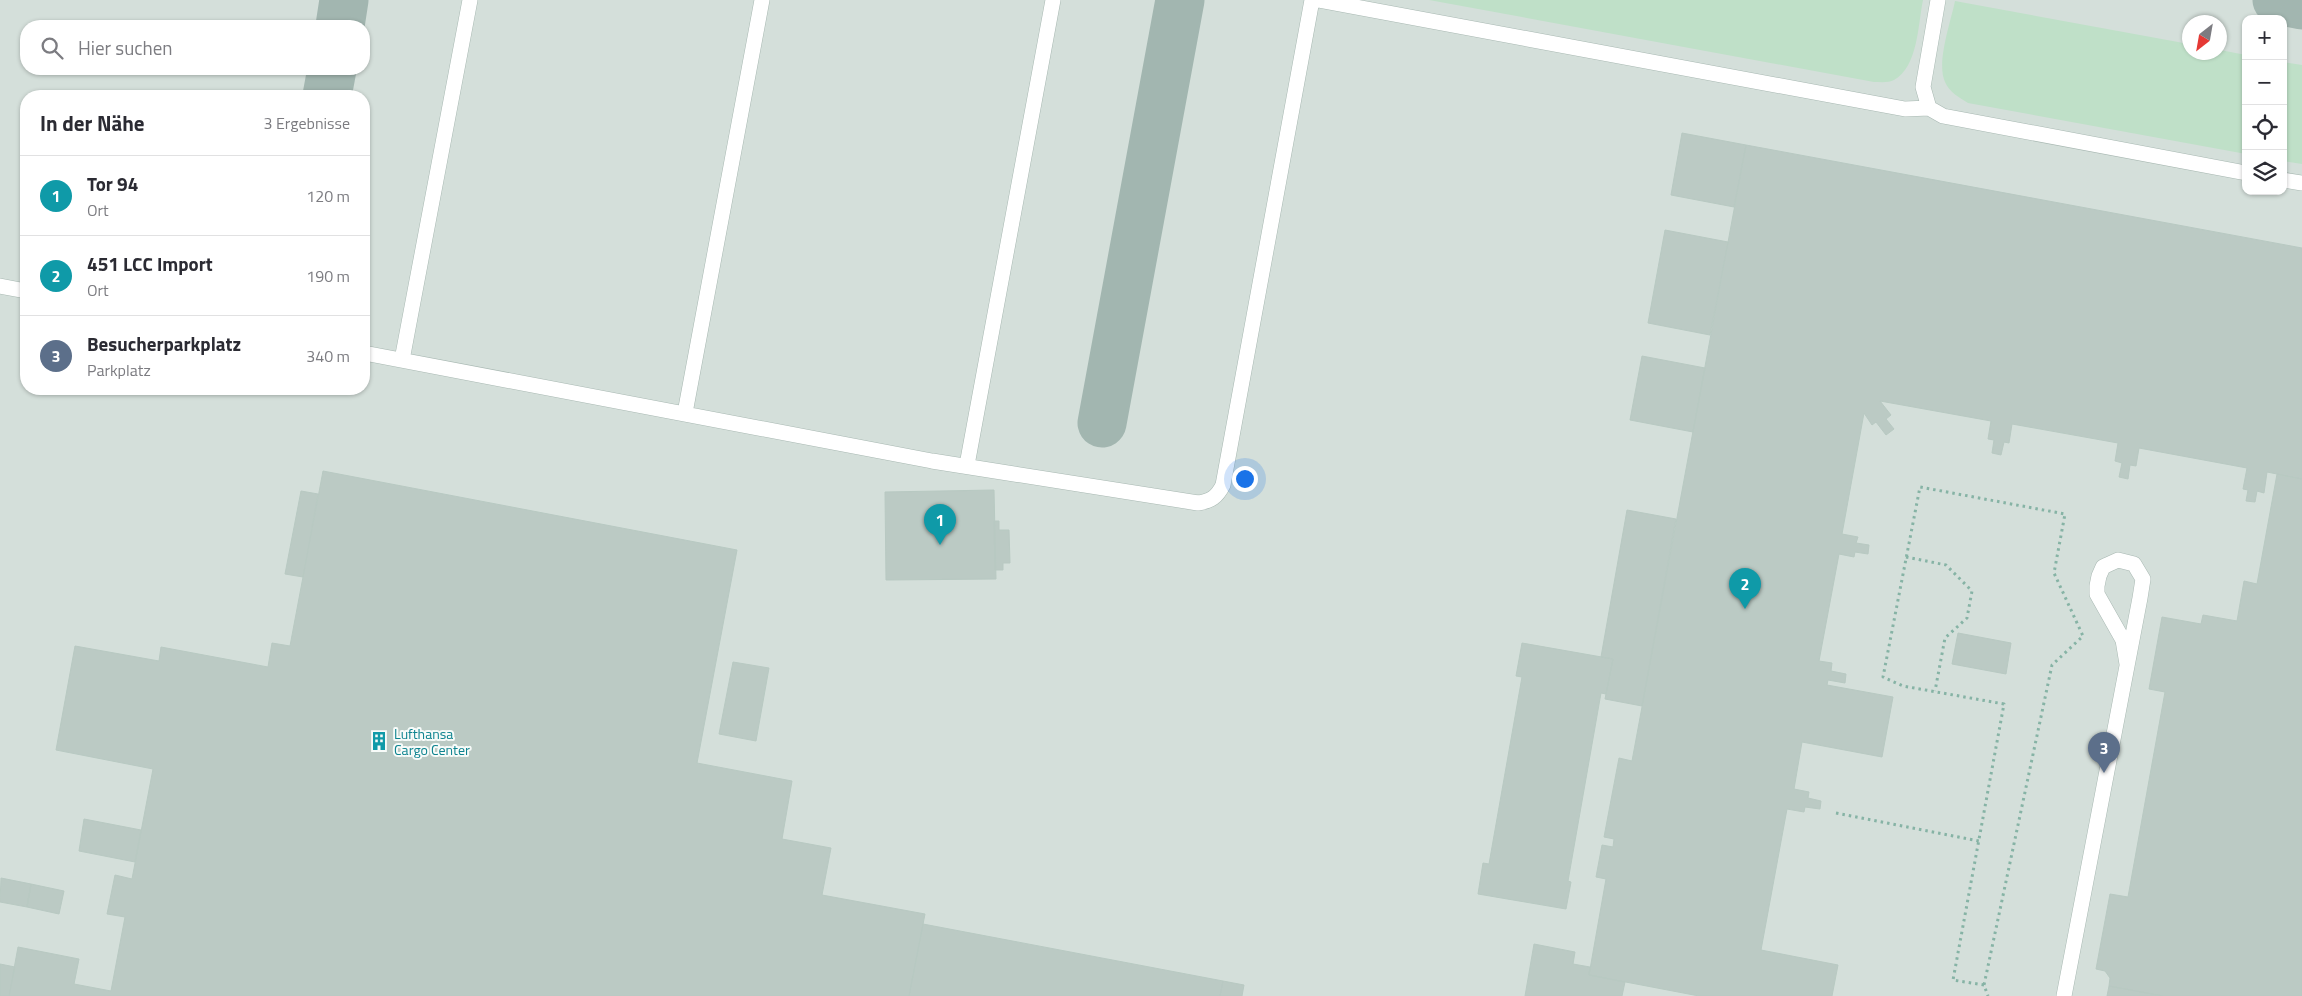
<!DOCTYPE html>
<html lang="de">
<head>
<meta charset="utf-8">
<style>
  :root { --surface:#fff; --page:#f7f7f7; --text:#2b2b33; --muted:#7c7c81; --line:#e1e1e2; --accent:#d93025 }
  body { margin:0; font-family:"Titillium Web",sans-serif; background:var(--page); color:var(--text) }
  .controls { position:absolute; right:15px; top:15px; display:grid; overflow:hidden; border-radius:10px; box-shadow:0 1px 4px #0004 }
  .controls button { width:45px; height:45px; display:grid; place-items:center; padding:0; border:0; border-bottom:1px solid var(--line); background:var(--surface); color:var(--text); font:25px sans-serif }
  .compass { position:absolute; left:2182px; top:15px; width:45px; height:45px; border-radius:50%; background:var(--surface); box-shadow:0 1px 4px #0004; rotate:211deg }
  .you { position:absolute; left:1244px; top:478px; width:18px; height:18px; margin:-12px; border:4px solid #fff; border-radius:50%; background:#1a73e8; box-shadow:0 0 0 8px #1a73e833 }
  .badge { display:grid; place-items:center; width:32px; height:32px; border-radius:50%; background:var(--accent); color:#fff; font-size:16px; font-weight:700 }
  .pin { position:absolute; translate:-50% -41px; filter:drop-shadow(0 1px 2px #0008) }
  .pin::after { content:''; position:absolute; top:26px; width:18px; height:15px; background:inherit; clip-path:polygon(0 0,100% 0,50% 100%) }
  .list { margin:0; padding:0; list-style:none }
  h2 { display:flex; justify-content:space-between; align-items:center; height:65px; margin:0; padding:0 20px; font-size:21px }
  h2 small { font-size:16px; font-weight:400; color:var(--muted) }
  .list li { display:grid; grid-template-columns:32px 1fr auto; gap:15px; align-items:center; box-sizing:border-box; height:80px; padding:0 20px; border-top:1px solid var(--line) }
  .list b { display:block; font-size:19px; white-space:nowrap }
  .list p { margin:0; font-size:16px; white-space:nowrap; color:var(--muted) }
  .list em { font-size:16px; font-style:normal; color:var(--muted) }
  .icon { flex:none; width:28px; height:28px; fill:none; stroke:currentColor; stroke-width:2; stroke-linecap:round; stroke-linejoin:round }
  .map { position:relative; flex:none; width:2302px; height:996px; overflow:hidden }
  .search { position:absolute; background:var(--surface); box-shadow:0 1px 4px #0004; left:20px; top:20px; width:350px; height:55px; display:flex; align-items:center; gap:12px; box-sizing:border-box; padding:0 18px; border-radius:20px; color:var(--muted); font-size:19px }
  .panel { position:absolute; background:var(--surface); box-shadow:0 1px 4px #0004; left:20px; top:90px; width:350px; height:305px; border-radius:20px }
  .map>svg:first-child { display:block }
  .built { fill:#d4dfda; fill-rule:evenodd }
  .green { fill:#bfe0c8 }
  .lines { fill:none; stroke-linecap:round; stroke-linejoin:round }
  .taxiway { stroke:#a2b6b0; stroke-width:49 }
  .building { fill:#bbcac4; stroke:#b8c9c2 }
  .minor-casing { stroke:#a8b8b2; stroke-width:16 }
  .path { stroke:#86b3a5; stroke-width:3; stroke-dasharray:2.5 4; stroke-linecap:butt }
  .minor { stroke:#fff; stroke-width:15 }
  .labels { text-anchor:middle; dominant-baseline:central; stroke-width:4; stroke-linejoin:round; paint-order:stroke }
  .culture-label { font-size:14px; fill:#0d838f; stroke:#f7fbf9; text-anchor:start }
</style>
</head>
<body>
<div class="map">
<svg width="2302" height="996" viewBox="0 0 2302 996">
  <rect width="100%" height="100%" fill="#e6efeb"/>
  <path class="built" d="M0 0H2302V996H0ZM2246 19H2283V191H2246ZM2190 22H2220V52H2190ZM26 26H364V69H26ZM26 96H364V389H26Z"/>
  <path class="green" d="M1429 0H1923C1918 24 1918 67 1894 80 1889 83 1880 82 1874 82Z
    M1955 1 2189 44 2190 52H2220V50L2246 55V154L1968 103C1960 98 1949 92 1945 82 1936 63 1951 21 1955 1Z
    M2283 62 2302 65V164L2283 161Z"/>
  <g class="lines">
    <path class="taxiway" d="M2277 0 2302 5
      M340 26 344 0
      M327 96 332 69
      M1102 423 1180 0"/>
  </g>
  <path class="building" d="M1682 133 1746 145 1734 207 1671 195Z
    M1746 145 2302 248V479L2267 472 2264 493 2257 491 2255 502 2246 501 2248 490 2243 489 2247 468 2139 448 2136 466 2130 465 2128 479 2119 477 2122 463 2115 461 2118 443 2012 424 2009 443 2004 442 2001 455 1992 453 1994 440 1988 439 1991 421 1880 401 1891 415 1886 419 1894 429 1886 435 1876 422 1872 425 1864 413 1842 534 1858 537 1856 543 1869 545 1868 554 1855 552 1854 557 1839 554 1819 661 1832 663 1831 671 1846 674 1845 683 1828 680 1827 685 1893 697 1882 757 1802 742 1794 789 1809 792 1808 798 1821 801 1820 809 1805 807 1804 812 1787 809 1761 950 1838 965 1832 996H1699L1589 975 1606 879 1596 877 1602 845 1613 847 1614 839 1604 837 1619 758 1632 761Z
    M1665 230 1728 242 1710 335 1648 323Z
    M1642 356 1705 368 1693 432 1630 420Z
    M323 471 737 550 697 763 792 781 782 839 831 848 822 895 925 914 909 996H9L18 947 79 959 74 984 111 991 125 917 107 914 115 875 132 879 153 769 56 750 75 646 159 661 161 647 268 667 272 643 290 646Z
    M2277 474 2302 479V996H2163L2109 986 2110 978 2105 971 2096 969 2110 894 2128 897 2165 692 2149 689 2162 617 2201 624 2203 615 2237 621 2244 581 2257 584Z
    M994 490 996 579 886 580 885 492Z
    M301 491 318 494 303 577 285 574Z
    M1627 510 1676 519 1642 706 1605 699 1613 659 1601 657Z
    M994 521H999V530H1009L1010 563H1003V570H995Z
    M1958 633 2011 643 2006 674 1952 664Z
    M1522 643 1613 659 1606 694 1601 693 1568 881 1571 882 1566 909 1478 894 1483 863 1489 864 1522 677 1516 676Z
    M733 662 769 668 756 741 719 734Z
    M84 819 141 830 135 862 79 851Z
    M1 878 31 884 27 907 0 902Z
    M31 884 64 891 59 914 27 907Z
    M923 924 1223 981 1220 996H909Z
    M1534 944 1575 952 1573 964 1590 967 1589 975 1625 982 1622 996H1525Z
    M0 964 15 967 9 996H0Z
    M1223 981 1244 985 1242 996H1220Z
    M2109 986 2163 996H2107Z"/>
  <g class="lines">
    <g class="minor-casing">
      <path id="minor" d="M1318 0 1905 109 1929 108
        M1938 0 1923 87 1929 108 1943 116 2246 173
        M2283 180 2302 183
        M0 286 26 291
        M364 353 932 461 1198 503C1211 501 1217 497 1223 485L1312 0
        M402 360 470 0
        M685 413 762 0
        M967 465 1053 0
        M2064 996 2140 598 2143 579 2134 564 2118 560 2107 565 2103 567 2099 576 2097 586V594L2123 640 2127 664"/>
    </g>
    <path class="path" d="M1906 557 1946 565 1972 591 1967 618 1945 638 1935 691
      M1836 813 1979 841
      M1984 985 1953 980 2004 704 1903 686 1883 677 1920 487 2065 514 2054 573 2083 636 2052 665 1984 985 1988 996"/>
    <use href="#minor" class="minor"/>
  </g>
  <defs>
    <g id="building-bare" transform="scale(1.5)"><path d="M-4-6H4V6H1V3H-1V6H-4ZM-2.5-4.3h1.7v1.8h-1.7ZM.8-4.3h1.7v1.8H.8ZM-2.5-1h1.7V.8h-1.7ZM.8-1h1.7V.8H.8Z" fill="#0f9aa8" stroke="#f7fbf9" stroke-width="2.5" paint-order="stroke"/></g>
  </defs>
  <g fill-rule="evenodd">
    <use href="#building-bare" x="379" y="741"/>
  </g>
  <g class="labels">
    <g class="culture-label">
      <text x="394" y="733">Lufthansa<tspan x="394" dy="16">Cargo Center</tspan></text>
    </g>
  </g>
</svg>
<div class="controls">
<button>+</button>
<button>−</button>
<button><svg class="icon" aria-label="locate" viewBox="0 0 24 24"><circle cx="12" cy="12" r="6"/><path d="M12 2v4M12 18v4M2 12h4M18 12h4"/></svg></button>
<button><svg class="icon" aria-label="layers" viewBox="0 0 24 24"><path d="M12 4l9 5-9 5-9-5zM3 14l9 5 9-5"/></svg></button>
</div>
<svg class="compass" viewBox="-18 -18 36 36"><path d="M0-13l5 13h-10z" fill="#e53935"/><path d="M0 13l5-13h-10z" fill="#7c7c81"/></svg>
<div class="you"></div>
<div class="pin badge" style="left:940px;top:545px;background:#0f9aa8">1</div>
<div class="pin badge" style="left:1745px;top:609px;background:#0f9aa8">2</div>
<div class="pin badge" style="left:2104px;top:773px;background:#5c6f8a">3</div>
<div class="search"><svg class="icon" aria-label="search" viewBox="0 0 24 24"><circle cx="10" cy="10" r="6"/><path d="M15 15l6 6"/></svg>Hier suchen</div>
<section class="panel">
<h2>In der Nähe<small>3 Ergebnisse</small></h2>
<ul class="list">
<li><span class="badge" style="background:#0f9aa8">1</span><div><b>Tor 94</b><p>Ort</p></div><em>120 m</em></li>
<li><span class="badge" style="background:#0f9aa8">2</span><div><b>451 LCC Import</b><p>Ort</p></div><em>190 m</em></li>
<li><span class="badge" style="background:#5c6f8a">3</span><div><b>Besucherparkplatz</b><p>Parkplatz</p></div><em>340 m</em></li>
</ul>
</section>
</div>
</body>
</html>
